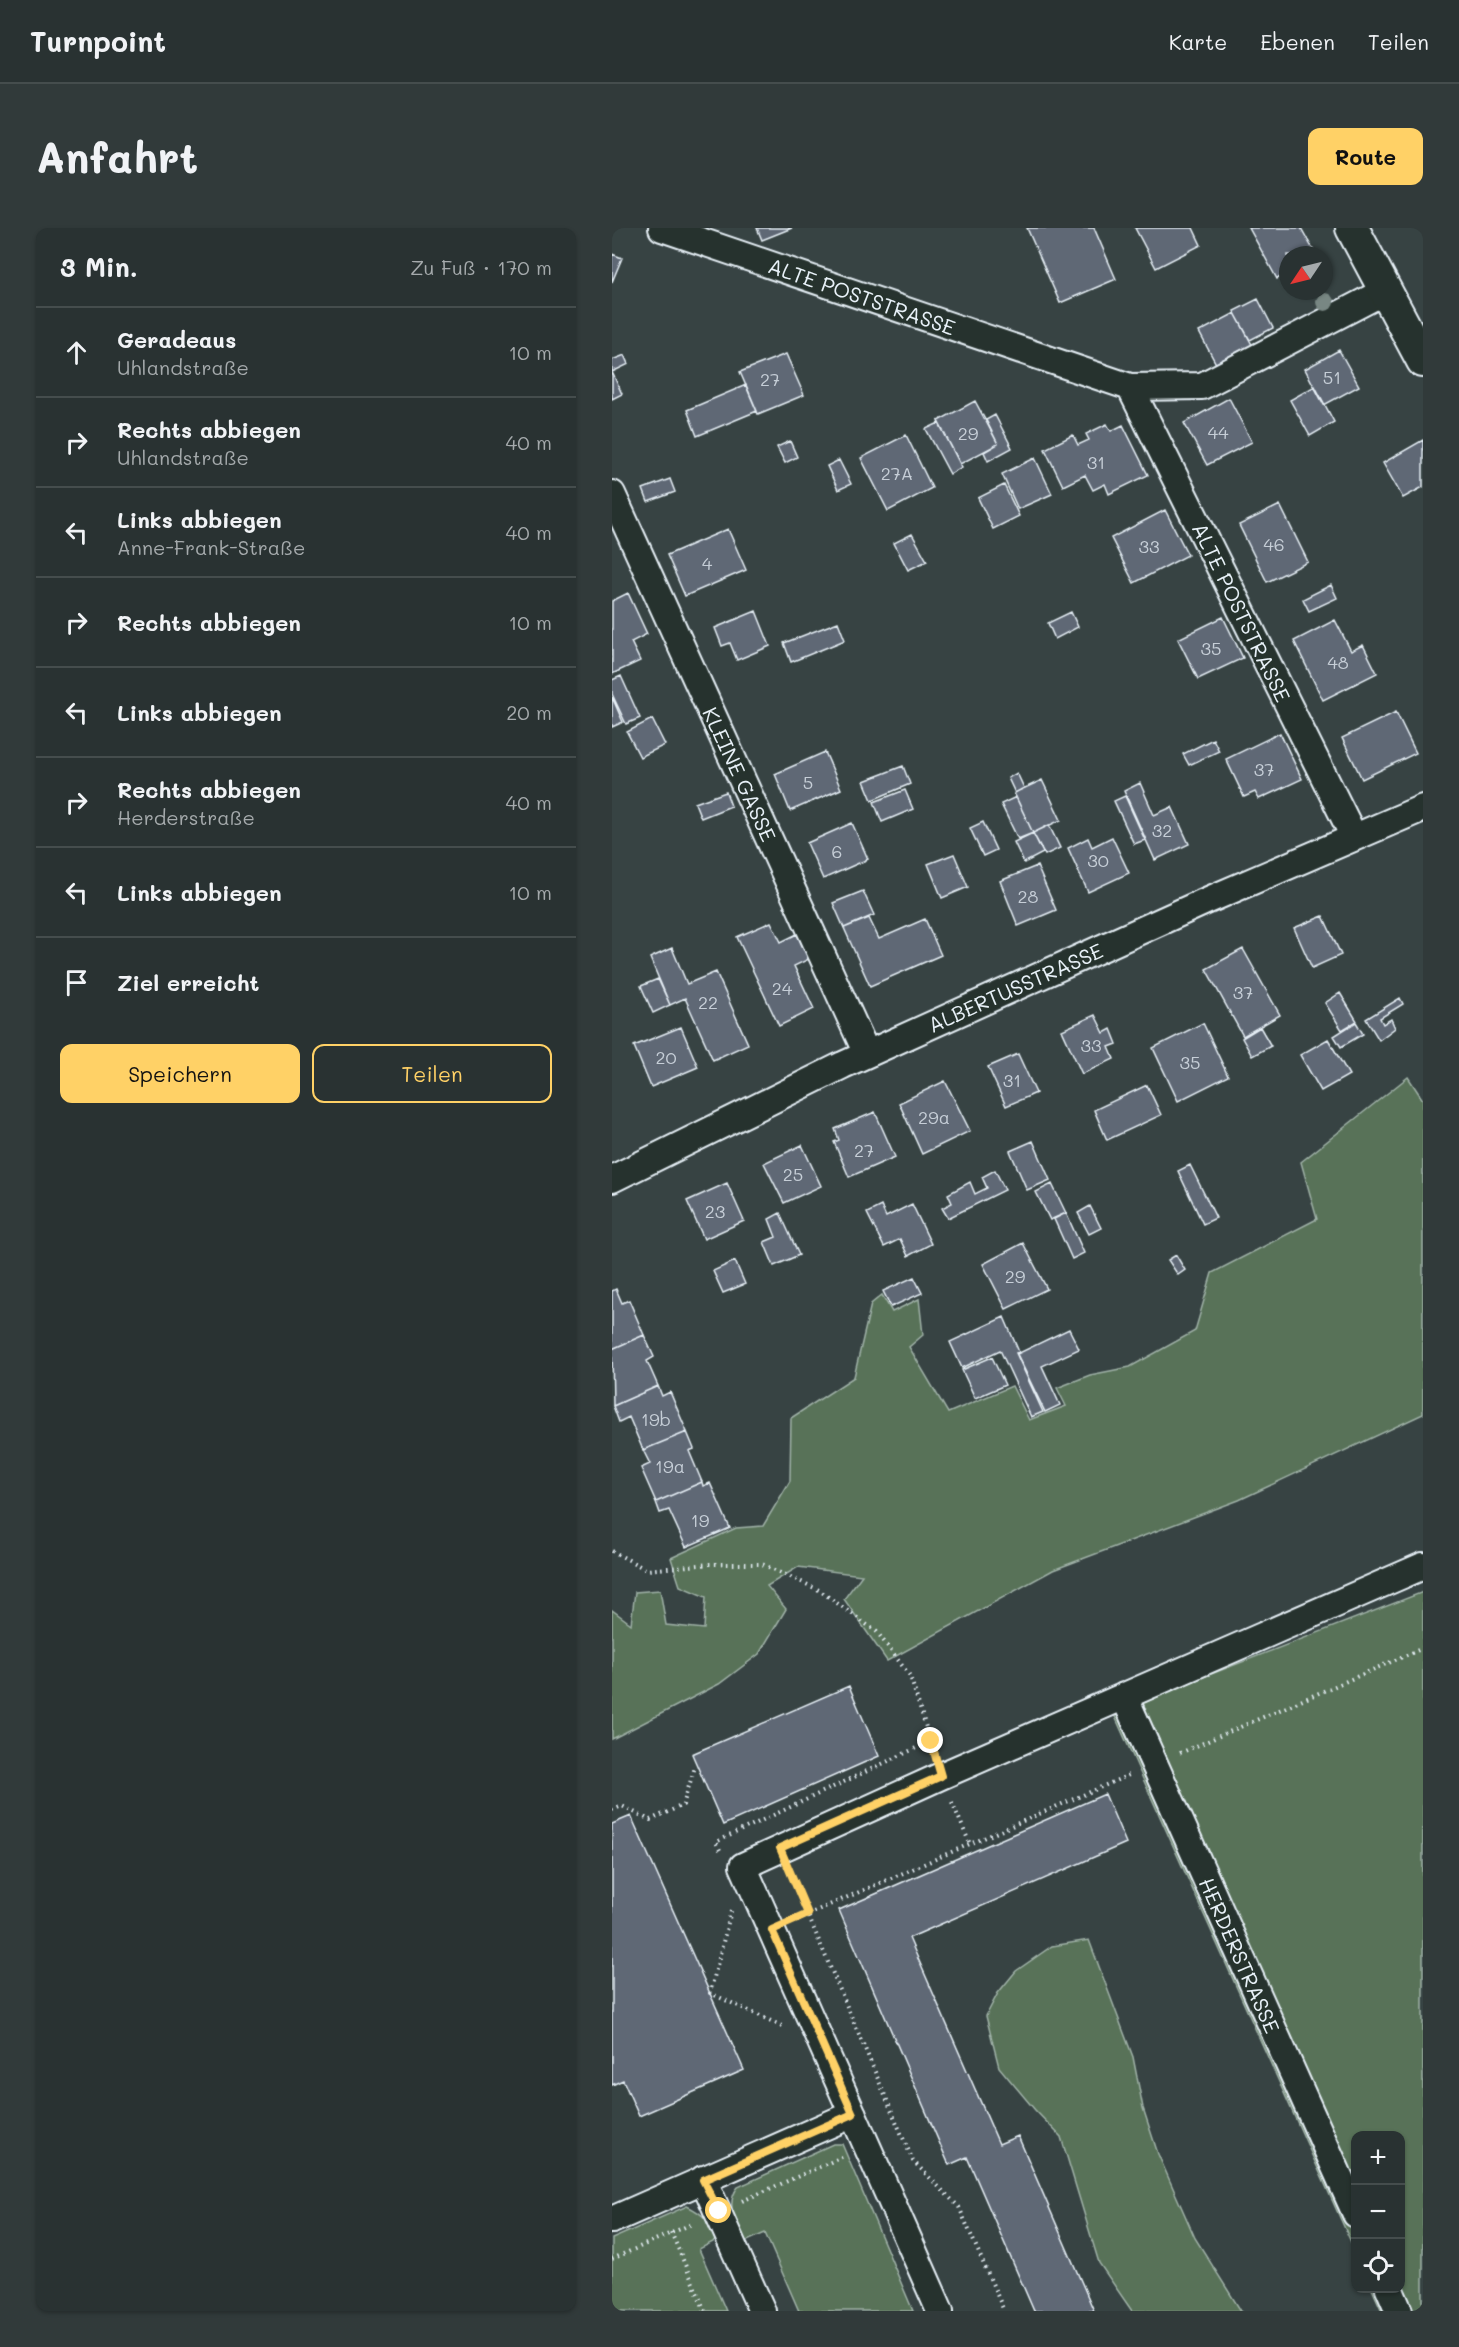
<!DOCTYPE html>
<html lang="de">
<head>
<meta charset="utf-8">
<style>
  :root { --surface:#293232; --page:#313a3a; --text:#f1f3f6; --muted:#a5aaac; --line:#454d4d; --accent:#ffd166 }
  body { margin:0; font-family:Mali,sans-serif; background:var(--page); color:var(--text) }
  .controls { position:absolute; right:18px; bottom:18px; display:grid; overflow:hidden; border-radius:12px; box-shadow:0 2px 4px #0004 }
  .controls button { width:54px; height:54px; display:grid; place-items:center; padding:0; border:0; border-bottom:2px solid var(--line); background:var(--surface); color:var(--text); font:30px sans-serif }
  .compass { position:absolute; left:667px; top:18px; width:54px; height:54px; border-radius:50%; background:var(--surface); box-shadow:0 2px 4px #0004; rotate:235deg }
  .stop { position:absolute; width:18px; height:18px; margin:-14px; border:4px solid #ffd166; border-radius:50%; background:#fff }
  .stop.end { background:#ffd166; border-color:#fff; box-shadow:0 2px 6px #0008 }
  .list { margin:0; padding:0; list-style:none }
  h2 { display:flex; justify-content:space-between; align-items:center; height:78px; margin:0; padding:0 24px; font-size:26px }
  h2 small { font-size:20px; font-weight:400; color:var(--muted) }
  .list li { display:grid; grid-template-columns:39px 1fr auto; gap:18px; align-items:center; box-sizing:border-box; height:90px; padding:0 24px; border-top:2px solid var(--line) }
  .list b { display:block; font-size:22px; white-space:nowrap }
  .list p { margin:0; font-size:20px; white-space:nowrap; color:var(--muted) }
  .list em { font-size:20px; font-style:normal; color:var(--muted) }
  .actions { display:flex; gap:12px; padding:18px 24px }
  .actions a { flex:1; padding:14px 0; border:2px solid var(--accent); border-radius:12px; text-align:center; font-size:21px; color:var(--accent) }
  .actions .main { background:var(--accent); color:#111 }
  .icon { flex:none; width:33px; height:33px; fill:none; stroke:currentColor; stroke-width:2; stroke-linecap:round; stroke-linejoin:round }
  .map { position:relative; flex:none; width:811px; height:2083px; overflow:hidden; border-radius:12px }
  header { display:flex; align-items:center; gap:36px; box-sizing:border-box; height:84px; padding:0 30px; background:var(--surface); border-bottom:2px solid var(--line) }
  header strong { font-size:28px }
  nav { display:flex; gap:33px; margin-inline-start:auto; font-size:21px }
  .intro { display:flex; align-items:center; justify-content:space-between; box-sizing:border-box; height:144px; padding:0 36px }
  h1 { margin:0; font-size:42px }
  .button { padding:15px 27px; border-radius:12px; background:var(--accent); color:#111; font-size:21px; font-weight:700 }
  main { display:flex; gap:36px; padding:0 36px }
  aside { flex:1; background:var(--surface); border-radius:12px; box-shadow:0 2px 4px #0004 }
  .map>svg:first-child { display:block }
  .green { fill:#587258; stroke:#a0b2a8; stroke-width:1.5 }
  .building { fill:#5f6775; stroke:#e8f1f8; stroke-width:1.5 }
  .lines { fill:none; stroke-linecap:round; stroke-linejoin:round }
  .minor-casing { stroke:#e8f1f8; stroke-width:30 }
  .tertiary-casing { stroke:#e8f1f8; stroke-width:36 }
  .path { stroke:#e8f1f8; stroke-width:4; stroke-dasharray:1.5 4.5; stroke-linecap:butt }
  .minor { stroke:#26332d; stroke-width:26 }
  .tertiary { stroke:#26332d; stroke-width:32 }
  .tree { fill:#788783 }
  .route { stroke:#ffd166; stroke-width:8 }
  .labels { text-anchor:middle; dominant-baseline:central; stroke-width:5; stroke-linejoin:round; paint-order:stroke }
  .number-label { font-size:18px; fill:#c6ced7 }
  .street-label { font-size:21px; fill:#e8f1f8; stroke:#26332d }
</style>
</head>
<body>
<header>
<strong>Turnpoint</strong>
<nav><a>Karte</a><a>Ebenen</a><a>Teilen</a></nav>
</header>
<div class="intro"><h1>Anfahrt</h1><a class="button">Route</a></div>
<main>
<aside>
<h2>3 Min.<small>Zu Fuß · 170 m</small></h2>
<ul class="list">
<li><svg class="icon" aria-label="ahead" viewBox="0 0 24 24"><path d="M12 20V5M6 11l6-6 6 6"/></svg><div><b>Geradeaus</b><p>Uhlandstraße</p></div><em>10 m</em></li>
<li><svg class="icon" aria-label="right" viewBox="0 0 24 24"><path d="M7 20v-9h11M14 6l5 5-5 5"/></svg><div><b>Rechts abbiegen</b><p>Uhlandstraße</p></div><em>40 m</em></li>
<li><svg class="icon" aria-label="left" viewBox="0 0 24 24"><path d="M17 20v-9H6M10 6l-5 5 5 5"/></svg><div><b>Links abbiegen</b><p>Anne-Frank-Straße</p></div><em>40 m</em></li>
<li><svg class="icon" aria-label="right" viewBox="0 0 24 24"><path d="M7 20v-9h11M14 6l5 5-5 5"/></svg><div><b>Rechts abbiegen</b></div><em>10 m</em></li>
<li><svg class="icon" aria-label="left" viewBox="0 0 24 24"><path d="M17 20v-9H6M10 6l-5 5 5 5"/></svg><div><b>Links abbiegen</b></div><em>20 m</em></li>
<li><svg class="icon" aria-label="right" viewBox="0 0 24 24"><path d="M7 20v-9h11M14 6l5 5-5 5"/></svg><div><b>Rechts abbiegen</b><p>Herderstraße</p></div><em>40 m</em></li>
<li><svg class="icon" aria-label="left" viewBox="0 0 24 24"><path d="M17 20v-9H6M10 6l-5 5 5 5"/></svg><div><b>Links abbiegen</b></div><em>10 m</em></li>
<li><svg class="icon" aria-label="arrive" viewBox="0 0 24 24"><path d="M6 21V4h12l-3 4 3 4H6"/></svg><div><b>Ziel erreicht</b></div></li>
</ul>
<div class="actions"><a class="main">Speichern</a><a>Teilen</a></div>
</aside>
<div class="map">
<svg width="811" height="2083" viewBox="0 0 811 2083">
  <rect width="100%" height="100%" fill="#374343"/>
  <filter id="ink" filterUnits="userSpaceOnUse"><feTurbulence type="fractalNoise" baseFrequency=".0167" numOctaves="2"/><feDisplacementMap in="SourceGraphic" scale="12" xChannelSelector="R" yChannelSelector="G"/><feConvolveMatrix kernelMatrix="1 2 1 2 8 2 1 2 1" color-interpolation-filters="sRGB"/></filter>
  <g filter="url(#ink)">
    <path class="green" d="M796 849 811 872V1186L627 1272 441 1342 275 1433 232 1371 250 1347 186 1339 155 1358 174 1381 147 1426 107 1456 0 1511V1382L19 1396 23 1364 48 1362 54 1397 92 1401 94 1369 68 1358 59 1330 124 1300 151 1298 178 1253 179 1190 242 1149 259 1076 270 1067 280 1084 307 1071 311 1107 297 1119 336 1185 400 1158 417 1192 454 1178 445 1160 478 1147 518 1139 583 1103 600 1045 705 991 689 934Z
      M811 1364V2083H770L760 2061 788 2060V1908H744L743 2023 501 1484Z
      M477 1712 521 1829 531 1880 546 1926 583 2010 629 2083H520L487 2035 449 1909 423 1882 387 1839 374 1788 386 1765 404 1743 440 1718Z
      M221 1916H230L301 2083H187L153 2005 133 2014C125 1995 112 1977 126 1959Z
      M75 1978C92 1986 99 1995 107 2011L87 2021 114 2083H0V2011Z"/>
    <path class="building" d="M145 0H180L150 12Z
      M415 0H482L504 51 448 75Z
      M523 0H581L589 17 544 40Z
      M637 0H689L704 27H676V45L665 51Z
      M0 26 10 30 0 54Z
      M646 71 661 100 638 112 622 83Z
      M623 85 645 126 609 145 587 104Z
      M727 122 747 158 712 177 693 141Z
      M174 126 192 167 146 186 128 144Z
      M13 127 17 136 0 144V132Z
      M0 144 10 166 0 171Z
      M134 157 145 183 85 208 75 182Z
      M703 158 722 194 698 208 678 172Z
      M617 170 640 214 595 237 572 195Z
      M363 173 386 216 348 236 326 193Z
      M383 187 400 220 376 233 372 224 386 216 374 192Z
      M327 195 350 239 338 246 314 201Z
      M495 196 499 203 511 197 536 247 497 266 493 256 481 262 473 247 451 258 433 221 461 207 466 217 477 212 474 206Z
      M294 207 320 260 276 283 249 230Z
      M811 212V259L791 270 771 235Z
      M178 213 185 229 173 235 165 219Z
      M423 230 440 266 406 281 390 246Z
      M227 232 239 256 226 262 215 238Z
      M58 251 63 264 36 274 31 261Z
      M392 257 407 288 381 301 366 270Z
      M668 277 696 334 655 354 627 297Z
      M553 282 576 327 522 355 499 310Z
      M116 301 134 342 73 368 55 327Z
      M300 306 315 333 296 342 282 315Z
      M719 357 725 370 697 383 691 371Z
      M16 365 35 406 19 414 28 433 0 446V373Z
      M144 383 158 418 125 432 118 415 110 418 103 400Z
      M459 384 466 399 443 411 436 395Z
      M611 389 631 430 586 451 566 411Z
      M723 392 739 423 751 417 765 445 711 472 682 413Z
      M226 394 233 412 179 434 172 415Z
      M9 448 28 490 14 496 0 466V452Z
      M0 469 11 494 0 499Z
      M784 484 804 525 750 551 730 510Z
      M40 491 53 517 28 529 15 504Z
      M668 505 690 551 647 571 643 564 632 569 614 531Z
      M601 511 607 523 577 537 571 526Z
      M213 524 229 561 178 583 163 546Z
      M291 538 298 556 260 572 252 553Z
      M405 545 412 560 403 565 396 550Z
      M430 552 449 592 421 605 402 565Z
      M528 555 542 587 560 579 577 616 543 632 512 563Z
      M293 562 301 581 270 594 262 574Z
      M114 564 119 578 89 590 83 575Z
      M513 568 533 612 522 616 502 573Z
      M404 569 421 605 406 611 389 576Z
      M371 594 384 622 371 628 358 600Z
      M240 595 256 631 211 651 195 615Z
      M437 597 448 620 433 627 421 605Z
      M421 605 431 625 412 635 402 614Z
      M500 609 517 645 476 664 456 620 476 610 480 619Z
      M342 626 356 659 330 670 316 636Z
      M425 638 444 682 406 698 388 653Z
      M251 663 262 687 232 700 221 675Z
      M711 688 729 727 700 740 682 700Z
      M257 690 267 711 313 691 329 727 258 758 232 700Z
      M159 694 169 714 185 706 197 731 182 738 202 781 167 798 125 709Z
      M60 720 75 756 104 744 136 816 101 832 73 770 58 777 38 730Z
      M631 721 668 787 631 808 594 741Z
      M46 751 58 777 41 785 29 758Z
      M728 765 745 793 730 802 713 775Z
      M788 770 791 776 768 790 771 796 779 791 783 800 767 812 754 791Z
      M483 787 492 805 499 801 505 816 497 819 502 831 470 846 450 802Z
      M744 794 751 806 729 819 722 808Z
      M591 795 616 848 566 873 541 820Z
      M69 799 86 839 39 859 22 818Z
      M648 799 659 818 640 828 630 810Z
      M716 811 737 847 709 863 688 827Z
      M406 826 424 865 394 878 376 839Z
      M333 853 358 903 310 926 287 875Z
      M535 857 549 887 495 912 482 882Z
      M263 884 283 929 237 949 222 914 227 912 223 901Z
      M421 913 438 952 415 962 398 923Z
      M190 917 209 958 172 975 152 935Z
      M578 937 604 990 591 996 566 943Z
      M383 942 393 962 336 990 330 980 340 975 336 966 358 954 363 966 375 960 370 949Z
      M115 955 132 993 92 1011 75 973Z
      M440 956 454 985 438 992 424 964Z
      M300 976 319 1016 296 1028 288 1011 272 1019 255 985 269 978 274 989Z
      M478 978 489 1000 477 1006 466 985Z
      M168 985 187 1027 162 1038 152 1014 164 1009 157 991Z
      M454 985 472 1025 460 1031 442 991Z
      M411 1015 435 1061 394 1081 371 1036Z
      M564 1027 573 1042 566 1047 556 1032Z
      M123 1033 133 1056 111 1065 101 1043Z
      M302 1049 310 1065 279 1079 271 1063Z
      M4 1061 10 1075 17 1072 32 1107 0 1121V1063Z
      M392 1089 407 1124 404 1125 431 1184 419 1189 388 1122 350 1140 338 1114Z
      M457 1101 467 1121 430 1138 448 1177 433 1184 405 1126Z
      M32 1107 42 1129 35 1133 46 1158 1 1178 0 1121Z
      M380 1129 393 1157 363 1170 350 1142Z
      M46 1158 50 1168 58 1164 75 1204 31 1222 17 1189 7 1194 1 1178Z
      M75 1204 82 1221 77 1223 90 1254 44 1274 29 1240 38 1236 31 1222Z
      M90 1254 91 1258 98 1255 118 1300 74 1319 57 1282 48 1285 44 1274Z
      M237 1458 267 1528 111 1597 80 1526Z
      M493 1566 514 1615 297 1710 387 1916 406 1908 482 2083H422L355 1929 337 1937 227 1682Z
      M19 1588 132 1842 27 1888 11 1852 0 1857V1596Z"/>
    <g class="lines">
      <g class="minor-casing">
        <path id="minor" d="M50 0 518 159 590 158 773 63
          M518 159 742 609
          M0 266 255 826
          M0 951 231 837 594 673 811 580
          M512 1468 744 1986
          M91 1951 150 2083
          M0 1992 241 1886
          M777 2060 787 2083
          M328 2083 131 1638 329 1548 811 1338"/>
      </g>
      <g class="tertiary-casing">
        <path id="tertiary" d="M740 0 811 133"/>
      </g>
      <path class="path" d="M0 1323 35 1342 98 1336H150L207 1362 265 1404 298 1448 321 1522
        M568 1525 811 1420
        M340 1574 358 1616
        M0 1582 10 1578 38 1592 71 1577 83 1539
        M108 1622 104 1614 319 1513
        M178 1645 301 1933 347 1979 392 2083
        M119 1683 98 1765 170 1798
        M185 1691 517 1547
        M130 1973 230 1929
        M59 2004 93 2083
        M0 2031 82 1995"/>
      <use href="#minor" class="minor"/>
      <use href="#tertiary" class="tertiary"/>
    </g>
    <circle class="tree" cx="713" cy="74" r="9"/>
  </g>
  <g class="lines" filter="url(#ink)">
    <path class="route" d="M107 1983 91 1952 241 1886 160 1702 196 1686 168 1620 329 1548 319 1513"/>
  </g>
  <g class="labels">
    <g class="number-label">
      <text x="720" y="149">51</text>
      <text x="158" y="151">27</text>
      <text x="606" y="204">44</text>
      <text x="356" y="205">29</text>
      <text x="484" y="234">31</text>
      <text x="285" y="245">27A</text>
      <text x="662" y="316">46</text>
      <text x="537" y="318">33</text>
      <text x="95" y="335">4</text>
      <text x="599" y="420">35</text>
      <text x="726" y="434">48</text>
      <text x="652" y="541">37</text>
      <text x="196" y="554">5</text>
      <text x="550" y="602">32</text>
      <text x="225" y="623">6</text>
      <text x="486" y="632">30</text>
      <text x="416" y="668">28</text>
      <text x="170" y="760">24</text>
      <text x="631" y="764">37</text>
      <text x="96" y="774">22</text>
      <text x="479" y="817">33</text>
      <text x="54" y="829">20</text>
      <text x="578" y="834">35</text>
      <text x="400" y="852">31</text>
      <text x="322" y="889">29a</text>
      <text x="252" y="922">27</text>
      <text x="181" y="946">25</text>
      <text x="103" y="983">23</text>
      <text x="403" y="1048">29</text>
      <text x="44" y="1191">19b</text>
      <text x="58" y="1238">19a</text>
      <text x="88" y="1292">19</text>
    </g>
    <g class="street-label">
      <text transform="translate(250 68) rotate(19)">ALTE POSTSTRASSE</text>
      <text transform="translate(630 384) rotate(64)">ALTE POSTSTRASSE</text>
      <text transform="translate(128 546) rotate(65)">KLEINE GASSE</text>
      <text transform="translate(403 759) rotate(-24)">ALBERTUSSTRASSE</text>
      <text transform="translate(628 1727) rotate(66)">HERDERSTRASSE</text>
    </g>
  </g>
</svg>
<div class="controls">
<button>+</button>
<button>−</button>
<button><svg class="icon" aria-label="locate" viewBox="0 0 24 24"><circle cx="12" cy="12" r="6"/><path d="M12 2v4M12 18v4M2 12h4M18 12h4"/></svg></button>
</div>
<svg class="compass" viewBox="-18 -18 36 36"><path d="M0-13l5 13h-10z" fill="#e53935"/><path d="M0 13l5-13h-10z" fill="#a5aaac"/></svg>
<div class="stop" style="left:107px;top:1983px"></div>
<div class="stop end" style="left:319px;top:1513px"></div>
</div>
</main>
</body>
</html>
